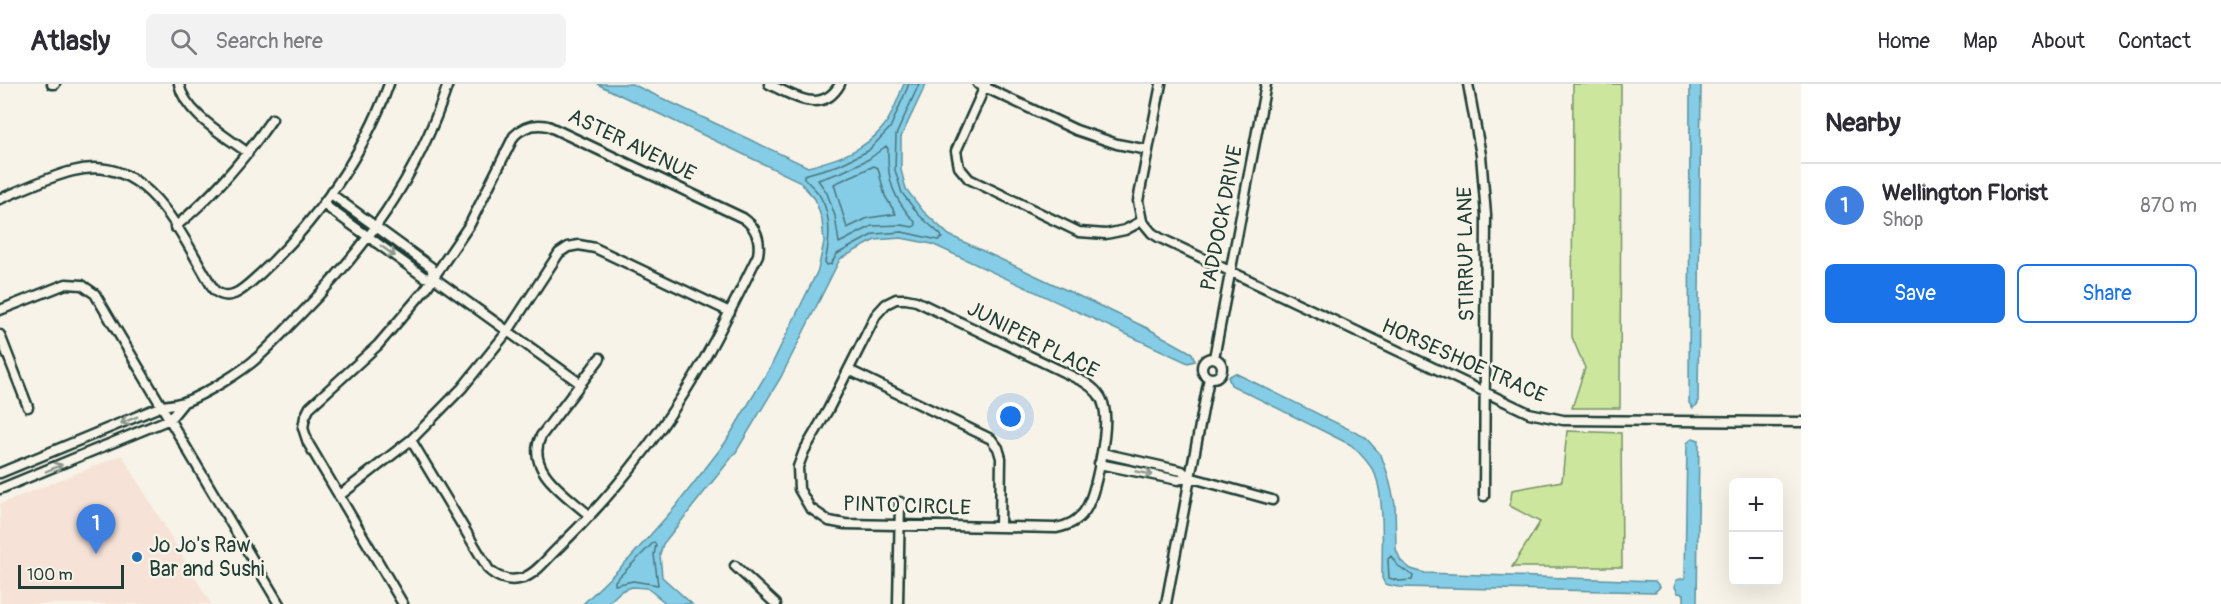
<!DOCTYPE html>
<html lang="en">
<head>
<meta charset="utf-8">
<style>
  :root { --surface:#fff; --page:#f2f2f3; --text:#2b2b33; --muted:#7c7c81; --line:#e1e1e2; --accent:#1a73e8 }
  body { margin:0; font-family:Pangolin,sans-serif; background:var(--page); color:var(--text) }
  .controls { position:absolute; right:18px; bottom:18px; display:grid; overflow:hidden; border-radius:9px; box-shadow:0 6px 24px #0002 }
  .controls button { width:54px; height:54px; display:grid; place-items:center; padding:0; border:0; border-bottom:2px solid var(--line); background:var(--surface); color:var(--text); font:30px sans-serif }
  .scale { position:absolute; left:18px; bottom:15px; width:106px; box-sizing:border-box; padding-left:6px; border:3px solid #1f3d34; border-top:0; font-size:16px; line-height:21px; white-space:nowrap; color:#1f3d34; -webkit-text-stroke:4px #f7f3e8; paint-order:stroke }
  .you { position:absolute; left:1011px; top:333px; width:21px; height:21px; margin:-15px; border:4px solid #fff; border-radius:50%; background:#1a73e8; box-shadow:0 0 0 9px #1a73e833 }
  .badge { display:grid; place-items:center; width:39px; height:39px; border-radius:50%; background:var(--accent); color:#fff; font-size:20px; font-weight:700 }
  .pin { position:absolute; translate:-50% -50px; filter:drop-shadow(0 2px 3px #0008) }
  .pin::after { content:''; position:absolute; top:32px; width:21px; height:18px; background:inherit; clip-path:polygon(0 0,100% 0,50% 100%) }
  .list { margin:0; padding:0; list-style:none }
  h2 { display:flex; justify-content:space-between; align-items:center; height:78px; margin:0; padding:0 24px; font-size:26px }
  h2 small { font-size:20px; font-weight:400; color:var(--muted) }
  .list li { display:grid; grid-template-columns:39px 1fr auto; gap:18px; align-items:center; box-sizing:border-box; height:84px; padding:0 24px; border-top:2px solid var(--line) }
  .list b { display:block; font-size:22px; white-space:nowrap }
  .list p { margin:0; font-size:20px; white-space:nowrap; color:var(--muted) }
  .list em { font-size:20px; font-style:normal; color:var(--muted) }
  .actions { display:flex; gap:12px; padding:18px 24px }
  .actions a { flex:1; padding:14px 0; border:2px solid var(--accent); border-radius:9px; text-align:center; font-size:21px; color:var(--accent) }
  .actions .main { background:var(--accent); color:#fff }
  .icon { flex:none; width:33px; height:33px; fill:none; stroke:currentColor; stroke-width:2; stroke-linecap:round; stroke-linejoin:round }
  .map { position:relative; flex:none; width:1801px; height:520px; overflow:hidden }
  header { display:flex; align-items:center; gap:36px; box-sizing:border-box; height:84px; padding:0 30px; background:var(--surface); border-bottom:2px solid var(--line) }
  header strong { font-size:28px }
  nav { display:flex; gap:33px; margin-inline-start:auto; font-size:21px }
  .search { width:420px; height:54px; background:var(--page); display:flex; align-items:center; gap:15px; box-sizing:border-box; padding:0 21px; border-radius:9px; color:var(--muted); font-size:22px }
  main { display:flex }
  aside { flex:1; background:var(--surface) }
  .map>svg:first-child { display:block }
  .built { fill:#f6e2d6 }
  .green { fill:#cce79d; stroke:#769268; stroke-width:1.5 }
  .water { fill:#85cce6; stroke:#5c939f; stroke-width:1.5 }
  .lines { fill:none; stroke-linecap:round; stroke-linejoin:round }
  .shore { stroke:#48767b; stroke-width:1.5 }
  .minor-casing { stroke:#1f3d34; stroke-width:13 }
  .minor { stroke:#f7f3e8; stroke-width:8 }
  .oneway { stroke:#8b988e }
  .poi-dot { fill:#1f6fb2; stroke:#f7f3e8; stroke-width:2 }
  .labels { text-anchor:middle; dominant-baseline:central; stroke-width:5; stroke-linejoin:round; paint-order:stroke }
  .street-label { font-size:21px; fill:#1f3d34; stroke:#f7f3e8 }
  .poi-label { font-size:21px; fill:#1f3d34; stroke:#f7f3e8; text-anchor:start }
</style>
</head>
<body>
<header>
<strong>Atlasly</strong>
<div class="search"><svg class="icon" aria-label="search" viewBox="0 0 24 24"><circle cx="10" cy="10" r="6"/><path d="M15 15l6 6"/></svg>Search here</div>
<nav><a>Home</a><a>Map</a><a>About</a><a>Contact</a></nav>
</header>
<main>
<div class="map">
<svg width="1801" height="520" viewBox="0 0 1801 520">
  <rect width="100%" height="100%" fill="#f7f3e8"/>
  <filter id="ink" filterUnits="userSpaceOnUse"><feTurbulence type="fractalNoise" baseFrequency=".0167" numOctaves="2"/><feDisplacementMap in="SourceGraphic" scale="12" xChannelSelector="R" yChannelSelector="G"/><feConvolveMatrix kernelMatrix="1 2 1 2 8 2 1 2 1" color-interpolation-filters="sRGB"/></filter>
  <g filter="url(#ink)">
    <path class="built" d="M122 371 211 520H0V420Z"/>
    <path class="green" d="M1573 0H1621L1620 324H1572L1585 284 1572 253Z
      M1567 347 1621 349 1622 483H1512L1540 438 1510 422 1512 406 1562 397Z"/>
    <path class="water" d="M597 0H632L808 83C837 75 865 67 884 42 893 31 898 13 904 0H926L901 53V86L906 105 923 127 949 151 1147 244 1192 269 1195 277 1188 279 932 160 901 154 875 156 840 175 781 293 736 368 663 460 660 470 662 493 692 520H667L647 504 632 503 621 507 607 520H583L630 474 676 422 725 359 770 284 818 186 824 158 822 136 815 115 799 97Z
      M1690 0H1701L1698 320 1693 324 1689 319Z
      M1235 289 1365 353 1381 371 1388 391 1395 420 1396 465 1401 477 1411 485 1425 489 1655 497 1660 503 1655 508 1398 503 1385 500 1382 494C1382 466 1385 415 1375 390 1369 378 1361 370 1351 361L1231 301 1228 293Z
      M1693 354 1699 356 1697 520H1684V510L1678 509 1675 503 1676 496 1685 494 1687 359Z"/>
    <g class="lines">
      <path class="shore" d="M909 0 890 44 868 67 839 81 804 91V94C809 100 816 105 820 112 832 132 830 157 825 178L827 181 831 180 837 170 874 150 902 148 938 156 942 154 941 151 919 131 902 109 895 86 896 51 919 0
        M886 62 888 65C887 97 893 114 915 138L916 141 913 143 901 141 872 142 839 159 835 132 827 109 818 96 842 88 869 75Z
        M874 82 878 84 885 112 896 130 868 134 847 144 834 100Z
        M654 458 656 461 654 471 658 501 633 497 615 501V497Z
        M1391 472 1397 481 1413 492 1412 496 1399 497 1389 494 1388 475Z"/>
      <g class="minor-casing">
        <path id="minor" d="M52 0H55
          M179 0C185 30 226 52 248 69
          M769 0C792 11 822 32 840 0
          M978 0 1076 46 1117 60 1148 66
          M986 0 956 67 959 83 969 95 1079 148 1106 150 1125 146 1142 137
          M1161 0 1138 117 1142 137 1152 149 1160 154 1529 329 1563 336 1801 338
          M1468 0 1481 71 1486 131 1484 412
          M0 115C24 105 48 93 73 87 149 67 182 154 214 206 231 221 247 201 260 190 316 138 363 72 389 0
          M323 120 424 193 434 194 431 183 331 110
          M175 143C214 111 244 76 272 35
          M434 194 581 300
          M896 215H906L916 217 1084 298C1094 304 1102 312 1104 323 1109 343 1096 412 1084 428 1077 438 1067 442 1056 444L845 440 829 437 810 424 799 405 798 383 804 367 828 326 876 231 886 220Z
          M0 226 66 200 82 201 95 210 279 520
          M0 251 28 323
          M1202 284a10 10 0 1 1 20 0a10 10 0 1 1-20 0Z
          M1214 274 1266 0
          M849 286 991 355 998 364 1001 374 1000 443
          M1102 369 1182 387 1189 393 1272 416
          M1099 380 1178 396 1189 393
          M0 389 162 322C169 321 177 320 184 318 204 311 243 287 258 273 272 261 284 247 297 234 366 164 417 95 448 0
          M0 405 170 335 184 318
          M339 412 411 356 462 304 508 247 559 169 568 163 579 161 595 164 730 228
          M590 432C568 412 524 386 541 352L600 274
          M735 482 776 520
          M403 520 308 359 303 344 305 333 310 323 378 261 425 206 470 140 514 52C524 42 535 39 548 42L743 134C756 143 761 155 758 171 738 212 718 253 694 293 656 357 608 416 554 468 545 477 535 490 523 494 510 498 498 494 489 486L411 356
          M898 520 900 418
          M1166 520 1209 294"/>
      </g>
      <use href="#minor" class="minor"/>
    </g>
    <defs><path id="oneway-shaft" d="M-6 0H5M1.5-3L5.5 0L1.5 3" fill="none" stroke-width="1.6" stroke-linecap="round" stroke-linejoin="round" transform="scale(1.5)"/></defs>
    <g class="oneway">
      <use href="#oneway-shaft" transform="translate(388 167) rotate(36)"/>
      <use href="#oneway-shaft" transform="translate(129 336) rotate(158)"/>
      <use href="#oneway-shaft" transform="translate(54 384) rotate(-23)"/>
      <use href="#oneway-shaft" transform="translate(1144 389) rotate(11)"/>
    </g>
  </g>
  <circle class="poi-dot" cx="137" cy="473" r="6"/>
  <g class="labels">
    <g class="street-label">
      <text transform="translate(632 61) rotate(26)">ASTER AVENUE</text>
      <text transform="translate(1222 134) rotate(-79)">PADDOCK DRIVE</text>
      <text transform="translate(1466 170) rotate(-91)">STIRRUP LANE</text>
      <text transform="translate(1033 256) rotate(27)">JUNIPER PLACE</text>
      <text transform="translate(1464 277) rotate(24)">HORSESHOE TRACE</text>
      <text transform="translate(907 422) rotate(2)">PINTO CIRCLE</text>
    </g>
    <g class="poi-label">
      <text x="149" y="461">Jo Jo's Raw<tspan x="149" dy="24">Bar and Sushi</tspan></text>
    </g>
  </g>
</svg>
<div class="controls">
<button>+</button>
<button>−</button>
</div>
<div class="scale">100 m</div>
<div class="you"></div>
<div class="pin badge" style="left:96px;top:470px;background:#3f7fe0">1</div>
</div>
<aside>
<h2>Nearby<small></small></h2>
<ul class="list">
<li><span class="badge" style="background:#3f7fe0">1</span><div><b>Wellington Florist</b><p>Shop</p></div><em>870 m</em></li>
</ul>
<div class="actions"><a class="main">Save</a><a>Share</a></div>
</aside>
</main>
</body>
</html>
